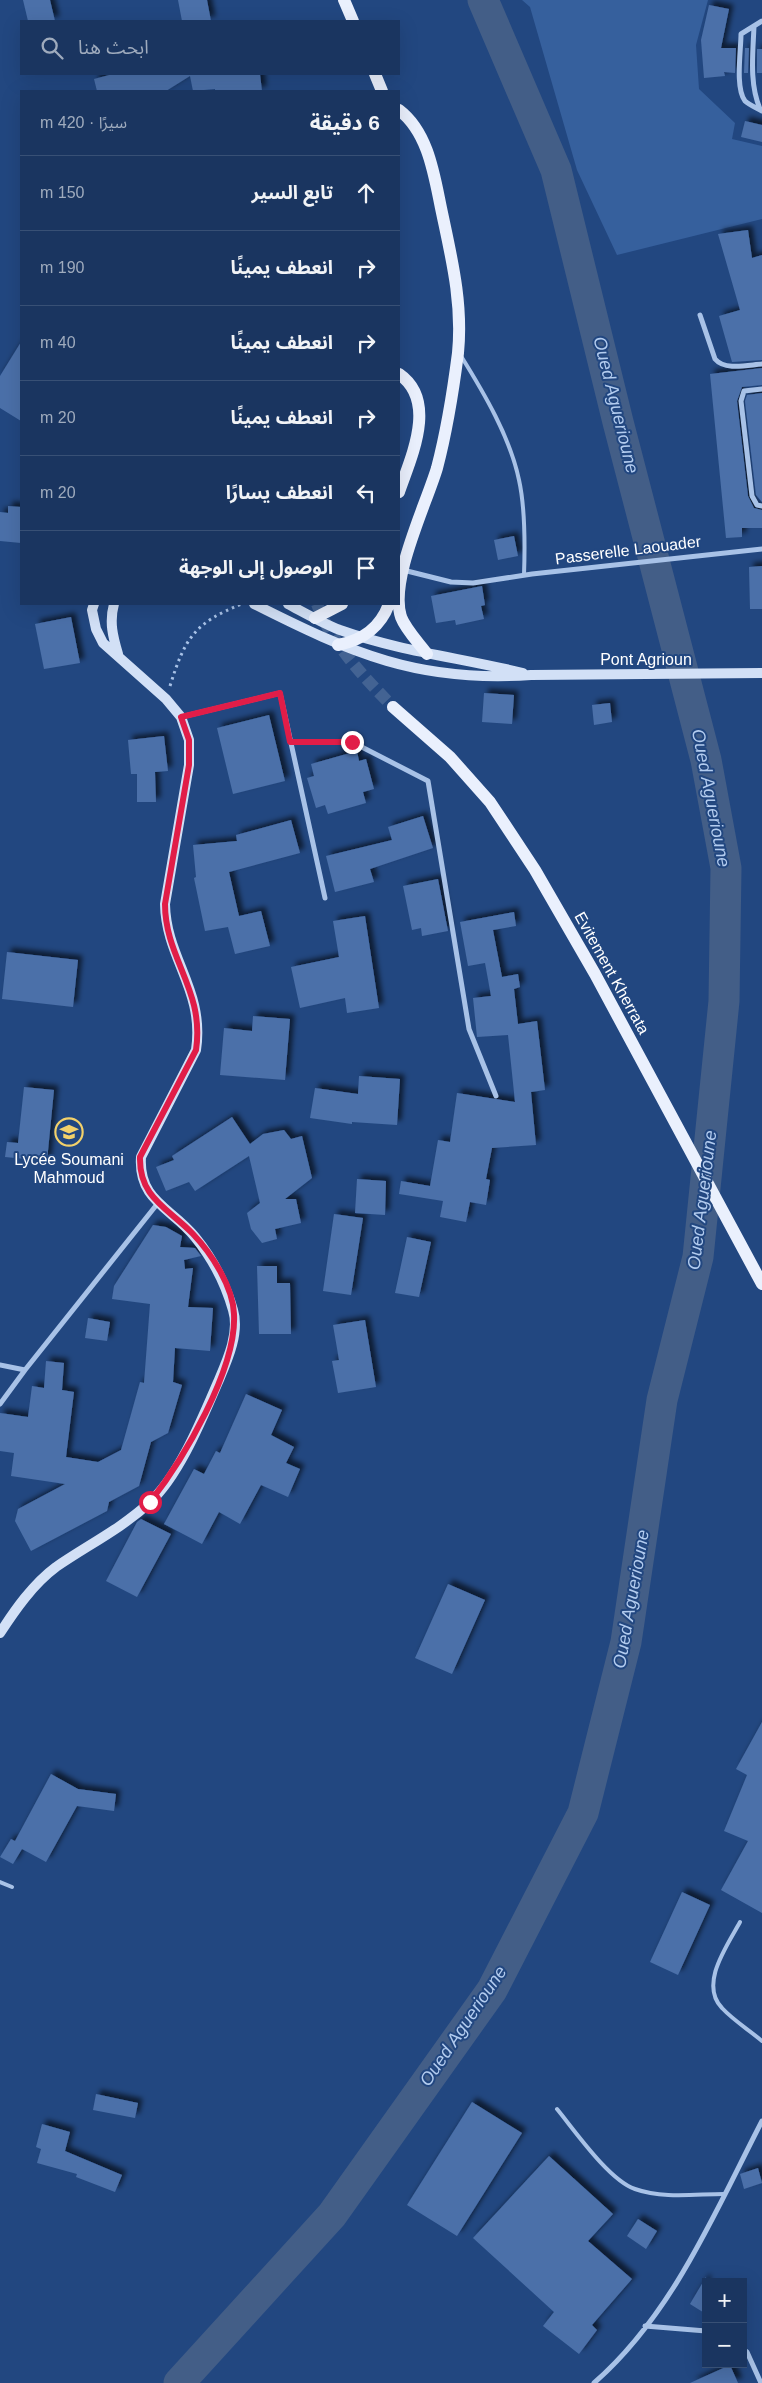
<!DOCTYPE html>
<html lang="ar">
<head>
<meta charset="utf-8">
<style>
  :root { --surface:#1a3560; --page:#233d66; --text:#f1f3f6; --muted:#9fabbd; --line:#385075 }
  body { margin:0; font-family:Arial,"Noto Sans Arabic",sans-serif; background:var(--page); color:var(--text); direction:rtl }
  .controls { position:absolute; right:15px; bottom:15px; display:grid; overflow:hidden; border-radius:0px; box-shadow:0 5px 20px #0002 }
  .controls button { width:45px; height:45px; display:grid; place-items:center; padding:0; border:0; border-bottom:1px solid var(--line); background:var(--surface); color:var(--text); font:25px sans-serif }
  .stop { position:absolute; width:15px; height:15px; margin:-11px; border:4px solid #e11d48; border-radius:50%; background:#fff }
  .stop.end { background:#e11d48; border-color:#fff; box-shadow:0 1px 5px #0008 }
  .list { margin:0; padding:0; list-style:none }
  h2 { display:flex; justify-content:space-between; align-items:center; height:65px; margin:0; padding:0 20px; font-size:21px }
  h2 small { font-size:16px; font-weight:400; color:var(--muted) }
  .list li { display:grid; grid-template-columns:32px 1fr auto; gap:15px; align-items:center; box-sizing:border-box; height:75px; padding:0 20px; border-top:1px solid var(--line) }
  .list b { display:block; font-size:19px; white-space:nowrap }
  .list em { font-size:16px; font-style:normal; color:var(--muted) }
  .icon { flex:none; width:28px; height:28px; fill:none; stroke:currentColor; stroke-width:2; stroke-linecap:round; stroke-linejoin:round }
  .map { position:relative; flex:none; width:762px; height:2383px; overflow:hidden; direction:ltr }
  .search { position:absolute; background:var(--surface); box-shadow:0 5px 20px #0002; left:20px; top:20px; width:380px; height:55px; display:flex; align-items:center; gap:12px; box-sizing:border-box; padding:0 18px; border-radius:0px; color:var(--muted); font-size:19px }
  .panel { position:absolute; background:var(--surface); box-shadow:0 5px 20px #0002; left:20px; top:90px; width:380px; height:515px; border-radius:0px; direction:rtl }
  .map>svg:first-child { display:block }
  .green { fill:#36609d }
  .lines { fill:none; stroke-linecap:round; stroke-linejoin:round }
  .river { stroke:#435e87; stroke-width:31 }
  .building { fill:#4b70a9; filter:url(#shadow) }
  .primary-tunnel { stroke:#436393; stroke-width:12; stroke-dasharray:12 6; stroke-linecap:butt }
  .path { stroke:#a8c2e7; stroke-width:3; stroke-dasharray:2.5 4; stroke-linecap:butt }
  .service { stroke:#a8c2e7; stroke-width:4 }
  .minor { stroke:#a8c2e7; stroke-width:5 }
  .secondary { stroke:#d2e0f6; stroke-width:10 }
  .primary { stroke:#eaf0fd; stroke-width:12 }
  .route { stroke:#e11d48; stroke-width:6 }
  .labels { text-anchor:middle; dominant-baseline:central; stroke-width:4; stroke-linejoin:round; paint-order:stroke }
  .street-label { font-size:16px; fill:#fff; stroke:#224780 }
  .poi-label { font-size:16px; fill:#fff; stroke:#224780 }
  .water-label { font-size:18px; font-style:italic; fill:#b3ccef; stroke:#224780 }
</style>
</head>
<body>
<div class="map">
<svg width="762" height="2383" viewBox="0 0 762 2383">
  <defs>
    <filter id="shadow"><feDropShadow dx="4.5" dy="-4.5" stdDeviation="2.5" flood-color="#0009"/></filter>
  </defs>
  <rect width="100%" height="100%" fill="#224780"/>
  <path class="green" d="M522 0H708L696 45 699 89 735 123 732 139 762 146V219L617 255 577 170 530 7Z"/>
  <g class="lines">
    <path class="river" d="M179 2383 332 2215 492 1990 583 1813 626 1642 662 1400 698 1257 724 1001 726 868 706 760 618 422 556 170 483 0"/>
  </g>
  <path class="building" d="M23 0H50L55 21H28Z
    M178 0H207L211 21H182Z
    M709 5 729 9 721 48H736L735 73 724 72 725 76 704 78 701 40Z
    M745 48H749L748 73H744Z
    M757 49H762V73H757Z
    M113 74H260L262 91H215V89L193 91 190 76 166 91H97L94 79Z
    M745 121 762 125V142L741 137Z
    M748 230 752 258 762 255V360L732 362 719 316 740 310 718 234Z
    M21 342V421L0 408V376Z
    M762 368V385L742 387 737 401 748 496 754 508 762 510V528H742V537L726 538 710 374Z
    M762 393V502L756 495 745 401 747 395Z
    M8 506 21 507V543L0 541V512L8 513Z
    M514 536 518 556 498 560 494 540Z
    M762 566V609H750L749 567Z
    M482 586 485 605 481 606 484 619 456 625 455 620 436 623 431 596Z
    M71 617 80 663 44 669 35 624Z
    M484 693 514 695 512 724 482 722Z
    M610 703 612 722 594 725 592 705Z
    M269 715 285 781 233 794 217 728Z
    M164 736 168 771 155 772 156 802H137V774H131L128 740Z
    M357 751 359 761 366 759 374 789 363 792 366 803 328 814 325 805 316 808 307 778 314 776 311 764Z
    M423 816 433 848 370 869 374 882 335 892 326 856 392 840 388 827Z
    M291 820 300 853 229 872 239 916 261 911 270 946 235 954 228 927 205 931 194 878 196 877 193 845 237 841 236 835Z
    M438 879 448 931 422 936 421 928 412 930 403 886Z
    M514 912 516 926 493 930 502 977 518 974 520 987 514 989 518 1024 537 1021 545 1090 531 1092 536 1145 492 1148 486 1179 490 1180 486 1205 470 1202 466 1222 440 1217 443 1201 399 1194 401 1181 430 1186 438 1140 450 1142 457 1093 515 1102 508 1035 477 1037 473 998 491 996 485 963 468 966 460 922Z
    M365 916 379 1008 347 1013 345 998 300 1008 291 967 339 957 333 921Z
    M7 952 78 960 73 1007 2 999Z
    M253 1016 290 1019 285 1080 220 1075 224 1028 252 1031Z
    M359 1076 400 1079 397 1125 352 1122V1124L310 1118 315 1088 358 1094Z
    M24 1087 54 1090 47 1161 5 1157 7 1142 18 1143Z
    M232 1117 250 1144 263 1134 284 1130 291 1139 302 1136 312 1178 285 1199H296L301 1223 275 1229 277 1239 262 1243 251 1229 247 1213 260 1203 249 1156 195 1191 189 1182 166 1191 156 1167 174 1160 172 1156Z
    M357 1179 386 1181 385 1215 355 1213Z
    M334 1214 363 1218 351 1295 323 1291Z
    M153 1225 166 1227 182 1236 180 1247 195 1248 201 1256 184 1260 185 1269 193 1268 188 1307 213 1308 210 1351 175 1348 173 1382 182 1385 168 1433 151 1442 139 1486 109 1502 107 1511 31 1551 15 1521 18 1509 65 1484 11 1476 14 1453 0 1451V1413L28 1417 32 1386 44 1388 46 1361 64 1363 62 1390 74 1392 66 1457 98 1462 121 1450 140 1382 144 1383 150 1304 112 1299 114 1286Z
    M407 1237 431 1242 419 1297 395 1293Z
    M257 1266H277V1283H290L291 1334H259Z
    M88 1318 110 1322 107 1341 85 1338Z
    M365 1320 376 1387 338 1393 332 1361 339 1360 333 1325Z
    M246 1394 282 1410 271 1435 294 1447 286 1463 300 1469 288 1497 261 1485 240 1524 219 1512 202 1544 164 1524 194 1469 204 1474 216 1451 220 1453Z
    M141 1519 171 1534 137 1597 106 1581 137 1522Z
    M448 1584 485 1600 452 1674 415 1658Z
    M762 1722V1913L721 1890 748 1841 724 1831 747 1775 736 1769Z
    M51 1774 78 1789 116 1794 114 1811 77 1806 46 1862 22 1849 13 1864 0 1857 11 1839 15 1841Z
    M682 1892 710 1905 678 1975 650 1962Z
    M96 2094 138 2103 135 2118 93 2110Z
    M472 2102 522 2133 457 2236 407 2205Z
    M42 2124 70 2132 65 2151 122 2175 115 2192 76 2177 77 2174 37 2163 41 2149 36 2147Z
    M549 2156 613 2214 588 2241 632 2279 592 2325 597 2330 579 2354 543 2326 554 2312 473 2238Z
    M758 2168 762 2183 744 2189 740 2174Z
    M638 2219 657 2231 646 2249 627 2236Z
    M706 2277V2314L690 2304Z
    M730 2365 738 2383H690Z"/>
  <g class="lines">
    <path class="primary-tunnel" d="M317 604C331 643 364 677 393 707"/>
    <path class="path" d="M170 686C185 638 194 623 242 604"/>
    <path class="service" d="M461 356C484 393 510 437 519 480 525 507 525 547 524 575
      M0 1882 12 1887
      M740 1922C727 1946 699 1984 722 2008 733 2020 749 2030 762 2041
      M557 2109C575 2131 609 2180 635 2189 663 2199 696 2194 724 2194"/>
    <path class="minor" d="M762 21 741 34C741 51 735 88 745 101 749 105 757 108 762 111
      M754 26C753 53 749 83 760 109
      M700 315 715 359C725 371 748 365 762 364
      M762 389 744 391 741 401 752 496 757 505 762 506
      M403 570 451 582 473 583 532 574 762 549
      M181 717 280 693 325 898
      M291 742H352L428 781 469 1029 496 1096
      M0 1365 25 1370 158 1203
      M0 1404 25 1370
      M645 2326 706 2331
      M743 2349 747 2352 761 2383
      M594 2383C673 2314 715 2212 762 2121"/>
    <path class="secondary" d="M114 604C109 622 113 637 118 654
      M254 604C351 653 419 683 531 675L762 673
      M288 604C305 613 322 623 340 630 399 651 462 658 523 673
      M0 1633C15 1610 33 1584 56 1567 86 1546 121 1529 149 1503 179 1476 202 1419 218 1382 227 1361 240 1333 233 1310 225 1282 213 1259 195 1237 172 1208 138 1201 141 1157L196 1050C205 990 166 959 165 904L189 765V740L181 717 166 699 103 643 96 629 92 610 94 604"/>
    <path class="primary" d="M344 0 353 21
      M375 74 382 91
      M399 110C428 132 434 174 441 208 451 256 463 302 458 353 453 392 447 430 437 468 426 505 389 580 401 617 406 630 419 643 427 654
      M399 374C438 401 411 457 399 492
      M315 618 342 604
      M338 645C363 640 380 628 389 604
      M393 707 450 757 490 802 535 870 595 974 762 1284"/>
  </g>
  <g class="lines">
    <path class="route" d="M150 1502C183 1460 237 1369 234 1314 233 1287 212 1254 193 1234 168 1208 139 1198 140 1157L196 1050C205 990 165 959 165 904L189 765V740L181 717 280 693 290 742H352"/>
  </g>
  <defs>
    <g id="school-ring" transform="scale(1.4375)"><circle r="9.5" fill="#224780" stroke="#f3d16a" stroke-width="1.5"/><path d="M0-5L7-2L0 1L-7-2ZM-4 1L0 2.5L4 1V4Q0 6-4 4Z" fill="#f3d16a"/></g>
  </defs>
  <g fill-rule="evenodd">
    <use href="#school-ring" x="69" y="1132"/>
  </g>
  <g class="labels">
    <g class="street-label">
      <text transform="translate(628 550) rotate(-7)">Passerelle Laouader</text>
      <text x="646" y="659">Pont Agrioun</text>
      <text transform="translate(612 973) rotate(61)">Evitement Kherrata</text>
    </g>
    <g class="poi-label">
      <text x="69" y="1159">Lycée Soumani<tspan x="69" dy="18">Mahmoud</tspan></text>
    </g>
    <g class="water-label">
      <text transform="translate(616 405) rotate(76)">Oued Aguerioune</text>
      <text transform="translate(711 798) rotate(79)">Oued Aguerioune</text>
      <text transform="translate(702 1200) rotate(-83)">Oued Aguerioune</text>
      <text transform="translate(631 1599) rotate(-80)">Oued Aguerioune</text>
      <text transform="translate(463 2026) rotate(-56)">Oued Aguerioune</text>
    </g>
  </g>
</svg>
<div class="controls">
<button>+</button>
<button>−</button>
</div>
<div class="stop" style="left:150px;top:1502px"></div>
<div class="stop end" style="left:352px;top:742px"></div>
<div class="search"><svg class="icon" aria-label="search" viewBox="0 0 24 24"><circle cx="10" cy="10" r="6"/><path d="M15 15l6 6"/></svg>ابحث هنا</div>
<section class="panel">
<h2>6 دقيقة<small>سيرًا · 420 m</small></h2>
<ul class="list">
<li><svg class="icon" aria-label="ahead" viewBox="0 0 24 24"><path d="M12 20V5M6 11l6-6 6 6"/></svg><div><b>تابع السير</b></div><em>150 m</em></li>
<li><svg class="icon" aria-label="right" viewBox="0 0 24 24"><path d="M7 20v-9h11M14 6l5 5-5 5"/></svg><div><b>انعطف يمينًا</b></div><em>190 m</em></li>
<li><svg class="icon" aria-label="right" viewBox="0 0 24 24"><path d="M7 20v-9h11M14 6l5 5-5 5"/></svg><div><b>انعطف يمينًا</b></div><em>40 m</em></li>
<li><svg class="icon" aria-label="right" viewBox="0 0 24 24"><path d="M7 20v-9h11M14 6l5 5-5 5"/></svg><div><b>انعطف يمينًا</b></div><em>20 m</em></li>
<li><svg class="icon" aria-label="left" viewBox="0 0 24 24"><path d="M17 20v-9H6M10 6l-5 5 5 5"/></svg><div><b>انعطف يسارًا</b></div><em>20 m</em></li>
<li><svg class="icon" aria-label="arrive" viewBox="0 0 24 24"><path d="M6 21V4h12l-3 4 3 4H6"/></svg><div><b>الوصول إلى الوجهة</b></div></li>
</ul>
</section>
</div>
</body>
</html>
